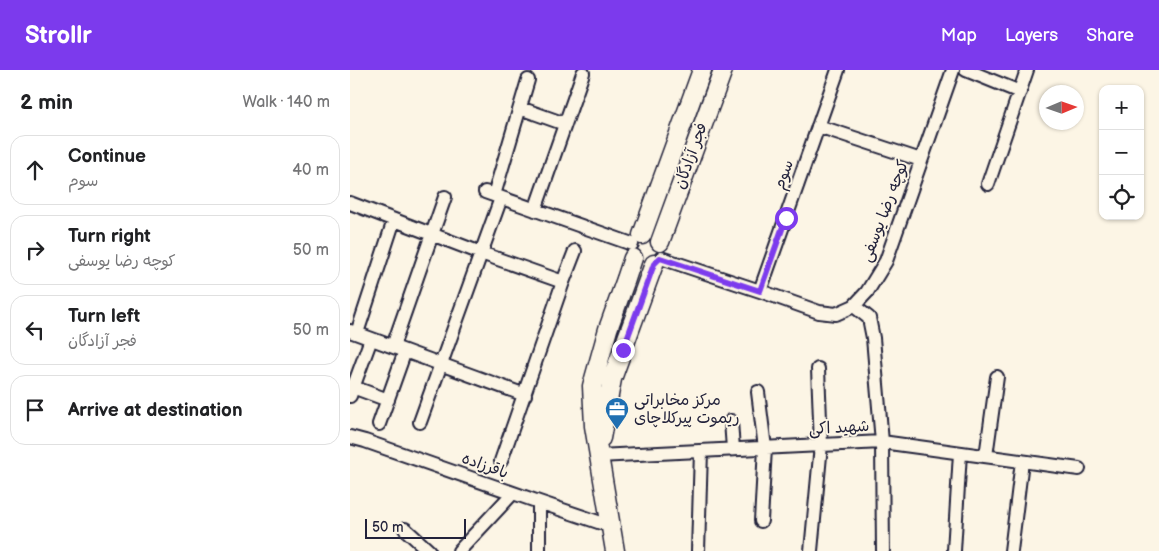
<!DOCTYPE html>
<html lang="en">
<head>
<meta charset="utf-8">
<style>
  :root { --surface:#fff; --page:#f2f2f2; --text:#202124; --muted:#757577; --line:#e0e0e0; --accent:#7c3aed }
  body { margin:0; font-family:"Balsamiq Sans","Playpen Sans Arabic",sans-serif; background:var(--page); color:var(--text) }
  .controls { position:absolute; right:15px; top:15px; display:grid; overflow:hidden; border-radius:10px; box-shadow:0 1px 4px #0004 }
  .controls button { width:45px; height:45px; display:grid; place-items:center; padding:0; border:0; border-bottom:1px solid var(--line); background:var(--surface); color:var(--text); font:25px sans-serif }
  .compass { position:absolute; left:689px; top:15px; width:45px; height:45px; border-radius:50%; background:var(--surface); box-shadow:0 1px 4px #0004; rotate:88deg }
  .scale { position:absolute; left:15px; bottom:12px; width:101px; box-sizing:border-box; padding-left:5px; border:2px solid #22223b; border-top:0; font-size:14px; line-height:18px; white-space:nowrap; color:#22223b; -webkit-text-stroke:4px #fcf5e5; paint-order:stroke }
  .stop { position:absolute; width:15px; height:15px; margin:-11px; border:4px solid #7c3aed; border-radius:50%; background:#fff }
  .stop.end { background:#7c3aed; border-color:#fff; box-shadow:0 1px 5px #0008 }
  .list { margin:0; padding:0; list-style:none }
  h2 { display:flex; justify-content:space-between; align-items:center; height:65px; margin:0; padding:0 20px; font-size:21px }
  h2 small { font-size:16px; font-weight:400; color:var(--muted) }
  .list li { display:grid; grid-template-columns:32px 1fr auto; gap:15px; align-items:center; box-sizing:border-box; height:70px; margin:0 10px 10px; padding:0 10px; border:1px solid var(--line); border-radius:15px }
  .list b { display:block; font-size:19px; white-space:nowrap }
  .list p { margin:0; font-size:16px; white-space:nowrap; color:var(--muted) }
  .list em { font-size:16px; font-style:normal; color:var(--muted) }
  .icon { flex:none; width:28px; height:28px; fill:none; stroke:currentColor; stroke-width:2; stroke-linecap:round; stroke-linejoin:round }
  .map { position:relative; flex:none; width:809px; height:481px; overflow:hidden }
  header { display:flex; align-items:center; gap:30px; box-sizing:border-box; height:70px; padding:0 25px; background:var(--accent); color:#fff }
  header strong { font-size:24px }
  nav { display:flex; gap:28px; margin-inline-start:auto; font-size:18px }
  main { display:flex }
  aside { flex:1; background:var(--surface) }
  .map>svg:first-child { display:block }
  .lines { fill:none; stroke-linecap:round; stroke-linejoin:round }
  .street-casing { stroke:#22223b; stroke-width:16 }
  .secondary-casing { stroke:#22223b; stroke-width:21 }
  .street { stroke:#fcf5e5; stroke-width:12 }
  .secondary { stroke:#fcf5e5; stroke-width:18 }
  .route { stroke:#7c3aed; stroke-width:6 }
  .labels { text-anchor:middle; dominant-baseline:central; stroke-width:4; stroke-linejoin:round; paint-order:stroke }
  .street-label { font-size:16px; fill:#22223b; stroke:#fcf5e5 }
  .poi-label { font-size:16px; fill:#22223b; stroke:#fcf5e5; text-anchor:start }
</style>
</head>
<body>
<header>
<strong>Strollr</strong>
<nav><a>Map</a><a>Layers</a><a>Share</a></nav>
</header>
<main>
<aside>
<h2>2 min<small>Walk · 140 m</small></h2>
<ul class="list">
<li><svg class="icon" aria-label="ahead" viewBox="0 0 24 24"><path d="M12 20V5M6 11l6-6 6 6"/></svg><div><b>Continue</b><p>سوم</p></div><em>40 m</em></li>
<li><svg class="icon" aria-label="right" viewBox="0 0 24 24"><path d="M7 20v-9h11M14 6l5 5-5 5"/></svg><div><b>Turn right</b><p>کوچه رضا یوسفی</p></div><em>50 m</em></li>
<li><svg class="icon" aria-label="left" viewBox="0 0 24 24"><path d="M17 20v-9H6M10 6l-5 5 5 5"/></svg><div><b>Turn left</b><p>فجر آزادگان</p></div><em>50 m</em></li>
<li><svg class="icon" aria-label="arrive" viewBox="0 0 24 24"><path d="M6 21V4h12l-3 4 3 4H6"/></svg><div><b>Arrive at destination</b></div></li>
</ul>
</aside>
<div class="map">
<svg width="809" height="481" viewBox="0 0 809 481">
  <rect width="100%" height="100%" fill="#fcf5e5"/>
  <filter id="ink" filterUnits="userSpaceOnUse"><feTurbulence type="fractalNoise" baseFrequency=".02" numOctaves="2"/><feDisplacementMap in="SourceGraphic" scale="10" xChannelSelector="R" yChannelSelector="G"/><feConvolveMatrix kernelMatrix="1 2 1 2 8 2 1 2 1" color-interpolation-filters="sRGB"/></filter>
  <g filter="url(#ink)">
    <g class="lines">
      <g class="street-casing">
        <path id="street" d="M616 0 670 22
          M170 38 215 54
          M468 56 571 90
          M638 114 677 0
          M135 122 282 174
          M144 125 178 10
          M0 133 131 183 213 212
          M185 140 233 3
          M311 188 410 221 469 242 486 244 504 236 517 222 536 191 603 0
          M410 221 488 0
          M504 236 519 248 523 268 532 372 533 481
          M0 261 175 325
          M7 263 44 150
          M43 276 95 127
          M0 316 38 330
          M408 322 415 378 411 451
          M0 326 21 269
          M381 351 383 379
          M70 352 151 128
          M29 354 55 281
          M0 367 15 371 189 432 260 456
          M248 386 532 372 729 399
          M636 386 647 307
          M151 391 213 212 225 181
          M189 432V481
          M55 459 79 481
          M109 481 163 423
          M348 481 351 381
          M461 481 471 375 468 299
          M604 481 610 383
          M661 481 672 391"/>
      </g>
      <g class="secondary-casing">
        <path id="secondary" d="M292 165 352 0
          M310 172 373 0
          M251 368 262 309 304 194
          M265 481 244 356 242 316 258 259 276 209 283 188"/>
      </g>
      <use href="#street" class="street"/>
      <use href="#secondary" class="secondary"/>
    </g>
  </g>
  <g class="lines" filter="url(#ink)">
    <path class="route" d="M273 280 304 194 310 188 410 221 436 148"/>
  </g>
  <defs>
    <g id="office-pin" transform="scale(1.25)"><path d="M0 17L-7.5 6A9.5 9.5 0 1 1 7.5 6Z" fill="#1f6fb2" stroke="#fcf5e5"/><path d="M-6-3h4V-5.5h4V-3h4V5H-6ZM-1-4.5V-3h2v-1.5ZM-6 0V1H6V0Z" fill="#fff"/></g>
  </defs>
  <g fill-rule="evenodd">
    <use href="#office-pin" x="267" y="339"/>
  </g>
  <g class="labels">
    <g class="street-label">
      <text transform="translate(341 86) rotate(-70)">فجر آزادگان</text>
      <text transform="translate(434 105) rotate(-71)">سوم</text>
      <text transform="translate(535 141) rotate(-69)">کوچه رضا یوسفی</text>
      <text transform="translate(489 358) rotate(-3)">شهید اکی</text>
      <text transform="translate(135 396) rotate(20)">باقرزاده</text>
    </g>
    <g class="poi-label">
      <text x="284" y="330">مرکز مخابراتی<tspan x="284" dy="18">ریموت پیرکلاچای</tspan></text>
    </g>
  </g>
</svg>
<div class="controls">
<button>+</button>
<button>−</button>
<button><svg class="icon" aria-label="locate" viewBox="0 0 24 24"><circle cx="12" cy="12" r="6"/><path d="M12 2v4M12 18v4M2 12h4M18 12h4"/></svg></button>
</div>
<svg class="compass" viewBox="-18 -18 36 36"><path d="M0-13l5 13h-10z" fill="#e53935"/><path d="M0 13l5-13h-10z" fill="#757577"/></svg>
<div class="scale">50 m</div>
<div class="stop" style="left:436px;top:148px"></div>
<div class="stop end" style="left:273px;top:280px"></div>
</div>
</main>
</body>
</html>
